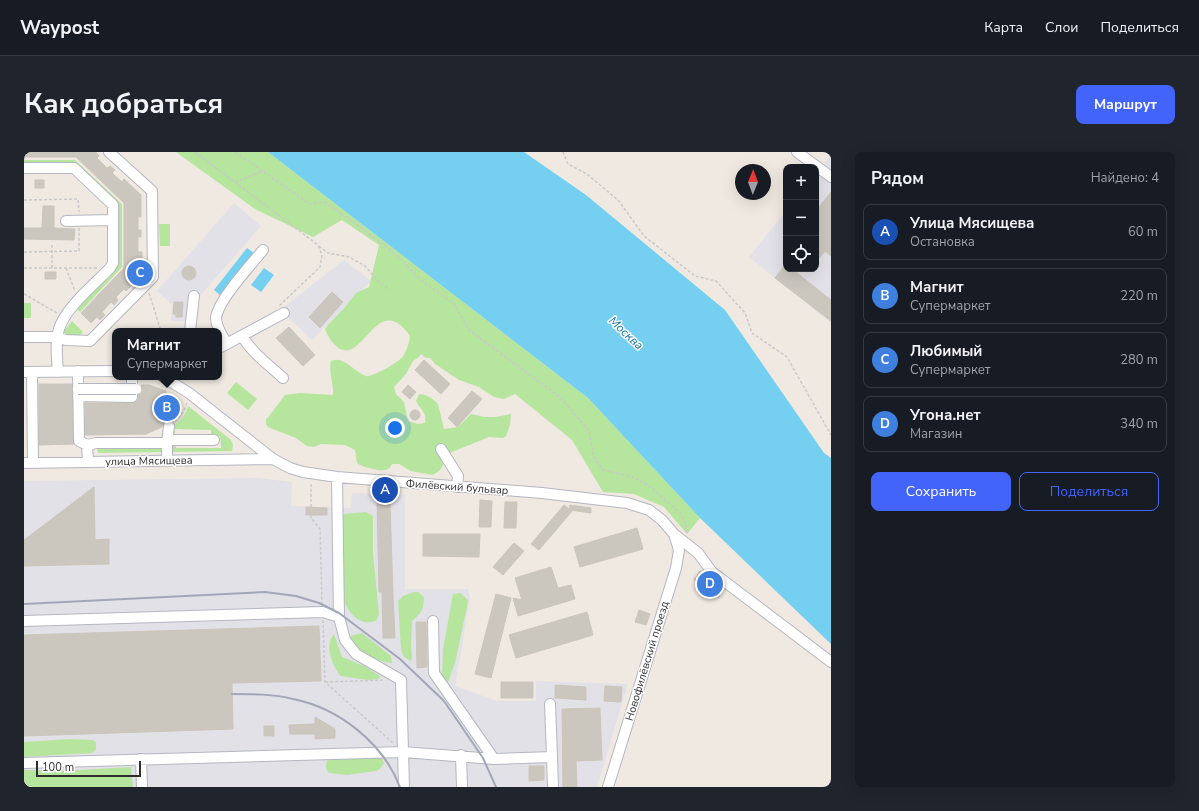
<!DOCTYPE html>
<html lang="ru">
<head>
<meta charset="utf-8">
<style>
  :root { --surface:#171b24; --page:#20242c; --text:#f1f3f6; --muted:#9ea1a6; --line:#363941; --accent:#4264fb }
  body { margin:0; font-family:"Nunito Sans",sans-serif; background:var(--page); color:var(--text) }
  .controls { position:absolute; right:12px; top:12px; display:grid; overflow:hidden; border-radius:8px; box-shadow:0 4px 16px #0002 }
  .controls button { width:36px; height:36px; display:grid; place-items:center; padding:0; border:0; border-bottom:1px solid var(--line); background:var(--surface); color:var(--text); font:20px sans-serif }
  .compass { position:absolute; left:711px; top:12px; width:36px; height:36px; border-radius:50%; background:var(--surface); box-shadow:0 4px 16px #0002; rotate:1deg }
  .scale { position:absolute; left:12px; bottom:10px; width:105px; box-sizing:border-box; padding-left:4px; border:2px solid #2e2e2e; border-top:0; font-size:11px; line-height:14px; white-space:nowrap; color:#2e2e2e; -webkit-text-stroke:3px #fff; paint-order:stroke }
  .you { position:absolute; left:371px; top:276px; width:14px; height:14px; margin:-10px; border:3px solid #fff; border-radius:50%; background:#1a73e8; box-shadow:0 0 0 6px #1a73e833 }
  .badge { display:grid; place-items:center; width:26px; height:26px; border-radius:50%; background:var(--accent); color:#fff; font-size:13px; font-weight:700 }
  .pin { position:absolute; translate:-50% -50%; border:2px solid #fff; box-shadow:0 1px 4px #0006 }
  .popup { position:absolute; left:88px; top:176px; width:110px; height:52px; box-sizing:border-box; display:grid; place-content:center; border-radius:8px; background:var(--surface); filter:drop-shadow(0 1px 3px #0005); font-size:13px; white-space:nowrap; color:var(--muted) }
  .popup b { font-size:15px; color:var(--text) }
  .popup::after { content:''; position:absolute; left:50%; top:100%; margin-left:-8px; border:8px solid transparent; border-top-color:var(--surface) }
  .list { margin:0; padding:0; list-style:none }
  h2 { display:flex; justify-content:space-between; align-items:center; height:52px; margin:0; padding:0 16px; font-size:17px }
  h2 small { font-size:13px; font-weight:400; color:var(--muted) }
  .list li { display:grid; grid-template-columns:26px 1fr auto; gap:12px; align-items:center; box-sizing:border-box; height:56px; margin:0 8px 8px; padding:0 8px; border:1px solid var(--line); border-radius:8px }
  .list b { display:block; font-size:15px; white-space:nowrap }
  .list p { margin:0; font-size:13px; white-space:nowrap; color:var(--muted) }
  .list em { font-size:13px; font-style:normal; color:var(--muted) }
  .actions { display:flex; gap:8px; padding:12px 16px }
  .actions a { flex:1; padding:9px 0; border:1px solid var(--accent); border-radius:8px; text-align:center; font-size:14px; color:var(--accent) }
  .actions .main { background:var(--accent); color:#fff }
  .icon { flex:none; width:22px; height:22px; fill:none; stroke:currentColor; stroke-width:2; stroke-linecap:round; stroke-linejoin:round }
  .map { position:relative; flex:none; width:807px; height:635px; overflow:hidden; border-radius:8px }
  header { display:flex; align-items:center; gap:24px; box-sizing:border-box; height:56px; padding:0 20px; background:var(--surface); border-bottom:1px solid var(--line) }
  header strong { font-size:19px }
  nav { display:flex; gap:22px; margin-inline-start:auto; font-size:14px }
  .intro { display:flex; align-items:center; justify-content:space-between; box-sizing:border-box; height:96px; padding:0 24px }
  h1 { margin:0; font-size:28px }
  .button { padding:10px 18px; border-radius:8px; background:var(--accent); color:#fff; font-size:14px; font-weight:700 }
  main { display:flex; gap:24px; padding:0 24px }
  aside { flex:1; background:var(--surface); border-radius:8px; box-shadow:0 4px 16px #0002 }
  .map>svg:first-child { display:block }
  .industrial { fill:#e3e1e8 }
  .green { fill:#b6e59e }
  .water { fill:#75cff0 }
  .building { fill:#cbc7bf; stroke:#cbc5ba }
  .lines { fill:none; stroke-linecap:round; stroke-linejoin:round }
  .minor-casing { stroke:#b4b7c1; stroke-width:12 }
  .path { stroke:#c9c9c9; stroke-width:1.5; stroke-dasharray:3 2; stroke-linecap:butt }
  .minor { stroke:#fff; stroke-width:10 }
  .rail { stroke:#a3a6b8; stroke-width:2 }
  .minor-bridge-casing { stroke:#b4b7c1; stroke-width:12; stroke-linecap:butt }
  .minor-bridge { stroke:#fff; stroke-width:10 }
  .labels { text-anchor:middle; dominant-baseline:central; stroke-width:3; stroke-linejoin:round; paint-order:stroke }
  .street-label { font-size:11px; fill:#2e2e2e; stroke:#fff }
  .water-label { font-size:12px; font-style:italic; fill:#0d6fa3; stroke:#fff }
</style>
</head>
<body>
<header>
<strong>Waypost</strong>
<nav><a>Карта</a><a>Слои</a><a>Поделиться</a></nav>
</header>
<div class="intro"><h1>Как добраться</h1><a class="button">Маршрут</a></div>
<main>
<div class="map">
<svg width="807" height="635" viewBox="0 0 807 635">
  <rect width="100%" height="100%" fill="#efe9e1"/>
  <path class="industrial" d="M807 3V171L725 105 762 59V117H792V22Z
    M210 51 237 74 175 145 165 144 163 170 147 169 148 153 133 139Z
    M320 108 347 129 288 188 256 158Z
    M234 326 268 330 267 354 327 356 328 341 381 343V437H444L446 446 431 534 473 549H512V529L604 532 573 635H0V329Z"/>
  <path class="green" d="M152 0H244L564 246 676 366 663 382 640 355 610 342 579 340 548 288 491 242 480 247 470 245 455 235 435 228 411 212 406 206H402L397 202 395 205 389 209 382 222 370 235 372 242 380 250 384 269 394 272 401 271C403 260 396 257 392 249L395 242C402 242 410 247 414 252L420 277 434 275 447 262 461 265H472L487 262 486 273 482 284 479 286 465 285 428 300C418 306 422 318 408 323L387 319 375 312H368C367 314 366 316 364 317 359 321 338 315 333 311L331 298 321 293 297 292 290 295 283 294 272 286 244 275 242 272V268L261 243 276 241 309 243C310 232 304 218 307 209 320 203 331 221 342 224 347 226 376 210 379 204 383 199 385 191 386 184 352 135 338 220 311 193 307 189 303 183 301 177L303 174 321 155 332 141 345 135 355 93 318 68 289 85 231 57Z
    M0 8H51L98 52V115L56 160 53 157 94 114V54L50 12H0Z
    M135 72H146V94H136Z
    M0 151H7V166H0Z
    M48 169 59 180 56 183 41 184 40 179Z
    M212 230 233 247 224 258 203 241Z
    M164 254 207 288 209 293 208 299 148 300V290H151L152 296H197L196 284H187V278L151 277V283H149L148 274C158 269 161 263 164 254Z
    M73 293H138L140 300 74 301Z
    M342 360 349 364V402L355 462 352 469C335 475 323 460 319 445V362Z
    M390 440H394L400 445C400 458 397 461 388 469L387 494 388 505 387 509 380 505 377 498 374 449 379 444Z
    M436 441 444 448 443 455 431 511 423 533 418 527 419 497 429 442Z
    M338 481 367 504 368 511C357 511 327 498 324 486L327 484Z
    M310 482 318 505 340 514 356 524 355 527 344 528 316 524C308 512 300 494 310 482Z
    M45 587 69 588 72 590V597L68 601 0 605V590Z
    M357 605 360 611 356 617 352 619 323 623 305 621C301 617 301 613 304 608L311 607Z
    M107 615 109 635H0V618L37 619Z"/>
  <path class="water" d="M244 0H500L562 43 701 158 800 301 807 306V492L676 366 564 246Z
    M223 96 230 101 196 143 190 138Z
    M240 116 250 123 237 140 227 133Z"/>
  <path class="building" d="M0 0H72L75 4 73 6 83 16 86 14 91 18 88 21 98 30 100 27 117 43V65H114V78H117V85H114V100H118V122L102 139 100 137 92 145 94 148 90 153 87 150 78 160 81 163 76 168 73 165 67 171 57 161 100 116V51L52 5H0Z
    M11 28H20V36H11Z
    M807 40V104L801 99 792 110V59Z
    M19 54H30V76L51 77 50 88 0 87V76H18Z
    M762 112V117H768L807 148V169L751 126Z
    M158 121a7 7 0 1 1 14 0a7 7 0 1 1-14 0Z
    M21 120H32V127H21Z
    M308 140 319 150 296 176 285 165Z
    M150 150H159L158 165H152V162H149Z
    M265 175 291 203 279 214 252 186Z
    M400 208 426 232 417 242 391 218Z
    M15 232H48L50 292 15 293Z
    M117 233H125L142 239V244L151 250 155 255V263L149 269 145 268H142L140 270 138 275 122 282 61 283V251H111L114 248V243L118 240Z
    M384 233 392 240 386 247 378 240Z
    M448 239 458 247 433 275 424 266Z
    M386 263a5 5 0 1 1 10 0a5 5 0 1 1-10 0Z
    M70 335 71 388 85 387V412L0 414V388Z
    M353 348H366L369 443 371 486H359L358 440H355Z
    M456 348 468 349 467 375H455Z
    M481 350H493L492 376H480Z
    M540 353 545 357 546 353 567 356V361L546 358 548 359 515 398 507 392Z
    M282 355 303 356V363H282Z
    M613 376 619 397 556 415 550 395Z
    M399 382H456L455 405 399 404Z
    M490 391 500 399 479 423 469 415Z
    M527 415 534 436 547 433 551 447 494 464 489 446 498 448 491 426Z
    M676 419 700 437 694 446 670 428Z
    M472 442 487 446 467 526 451 522Z
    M615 458 626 462 622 473 611 470Z
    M563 460 569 483 492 506 485 483Z
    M392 470H402L403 515 393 516Z
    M295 474 297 529 208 531 209 577 0 584V483Z
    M477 530H509V546H477Z
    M531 533 562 535V548L531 546Z
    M581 534 598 535 597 550 580 549Z
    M576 556 578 608 552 609 553 635H539L538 557Z
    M291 565 311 577V586L291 587V582H266L265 573 291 572Z
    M240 574H250V584H240Z
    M505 614H520V628L505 629Z"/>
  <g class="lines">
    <g class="minor-casing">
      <path id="minor" d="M773 0 807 25
        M0 16H50L89 53V111L86 116C71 132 41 156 35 177 31 190 33 206 34 220
        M42 69 89 68
        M166 179 170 144
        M218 184C228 201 245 213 259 226
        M0 185H33L42 188 66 189 129 125 128 39 85 0
        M203 192C199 184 192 176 192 166 194 148 227 113 239 98
        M195 196 260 161
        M54 219 55 289 63 293 64 310
        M0 220 91 219
        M8 220 9 311
        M139 225 165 241 249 307 266 316 279 320 313 325 518 341 603 351 625 358 638 368 650 382 674 401 688 420 807 510
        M54 244 108 245V225
        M144 288H190
        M143 291 145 274
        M63 293 72 291H143V309
        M417 297 434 324 433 335
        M0 311 249 307
        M313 325 315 465 321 488 332 502 377 528 380 635
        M0 469 299 460 315 465
        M409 469 410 521 470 607
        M526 552 528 605
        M437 603 438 635
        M117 607 118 635
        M0 611 379 600 470 607 528 605 529 635
        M584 635 652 416 655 398 650 382"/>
    </g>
    <path class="path" d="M171 0 294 93 298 103 296 115 255 154
      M211 0 286 52 300 50 328 69 371 102 397 128 430 152 445 178 536 245 565 279 570 306 579 318 606 324 624 333 655 360 662 372 663 382
      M539 0 544 12 563 22 595 49 620 84 671 124 692 129 721 161 728 181 763 205 807 283
      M211 30 237 20
      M0 48 54 47 55 60
      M295 94 304 101 325 105 341 114 354 129 366 138
      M0 100 55 99V76
      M0 116H74
      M28 116V92
      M42 116 51 139
      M125 141 137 179
      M0 142 33 161
      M151 270 160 259 163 251
      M198 291 203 299
      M287 355V331
      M287 363V366L296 377 298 452
      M299 468 301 530 370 592
      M301 530 361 528"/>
    <use href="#minor" class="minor"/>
    <path class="rail" d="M0 452 241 440 272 444 295 451 315 461 376 507 420 549 459 606 472 635
      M208 542C229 542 249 542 269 547 315 556 359 591 376 635"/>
    <g class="minor-bridge-casing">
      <path id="minor-bridge" d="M54 237H112"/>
    </g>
    <use href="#minor-bridge" class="minor-bridge"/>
  </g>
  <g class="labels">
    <g class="street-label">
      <text transform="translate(125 309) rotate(-1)">улица Мясищева</text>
      <text transform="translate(433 335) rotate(4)">Филёвский бульвар</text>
      <text transform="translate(623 509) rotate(-73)">Новофилёвский проезд</text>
    </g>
    <g class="water-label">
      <text transform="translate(602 181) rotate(43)">Москва</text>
    </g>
  </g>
</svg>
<div class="controls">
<button>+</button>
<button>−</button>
<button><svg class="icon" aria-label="locate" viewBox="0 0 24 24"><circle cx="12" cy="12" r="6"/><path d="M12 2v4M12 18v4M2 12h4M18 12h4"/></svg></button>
</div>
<svg class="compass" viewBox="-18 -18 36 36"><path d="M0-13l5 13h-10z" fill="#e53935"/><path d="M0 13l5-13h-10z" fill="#9ea1a6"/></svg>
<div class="scale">100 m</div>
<div class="you"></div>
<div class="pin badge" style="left:361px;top:338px;background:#1a4fb4">A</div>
<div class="pin badge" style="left:143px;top:256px;background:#3f7fe0">B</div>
<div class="popup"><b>Магнит</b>Супермаркет</div>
<div class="pin badge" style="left:116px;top:121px;background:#3f7fe0">C</div>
<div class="pin badge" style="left:686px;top:432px;background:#3f7fe0">D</div>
</div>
<aside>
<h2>Рядом<small>Найдено: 4</small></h2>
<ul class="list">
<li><span class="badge" style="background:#1a4fb4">A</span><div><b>Улица Мясищева</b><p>Остановка</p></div><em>60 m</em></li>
<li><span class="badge" style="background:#3f7fe0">B</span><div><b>Магнит</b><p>Супермаркет</p></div><em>220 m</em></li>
<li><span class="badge" style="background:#3f7fe0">C</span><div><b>Любимый</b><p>Супермаркет</p></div><em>280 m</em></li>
<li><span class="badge" style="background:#3f7fe0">D</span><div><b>Угона.нет</b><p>Магазин</p></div><em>340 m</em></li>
</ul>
<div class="actions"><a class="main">Сохранить</a><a>Поделиться</a></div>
</aside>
</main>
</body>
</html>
